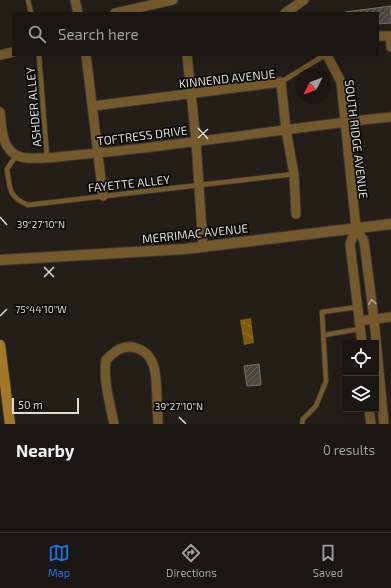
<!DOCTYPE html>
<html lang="en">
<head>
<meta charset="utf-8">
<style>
  :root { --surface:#1a1611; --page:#27231f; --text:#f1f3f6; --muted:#9f9f9f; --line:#383531; --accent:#1a73e8 }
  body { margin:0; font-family:"Exo 2",sans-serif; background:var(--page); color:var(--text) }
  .controls { position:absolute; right:12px; bottom:12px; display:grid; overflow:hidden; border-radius:0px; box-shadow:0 4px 16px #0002 }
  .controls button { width:36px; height:36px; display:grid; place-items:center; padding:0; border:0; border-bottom:1px solid var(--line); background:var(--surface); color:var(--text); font:20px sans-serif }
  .compass { position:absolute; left:295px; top:68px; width:36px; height:36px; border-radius:50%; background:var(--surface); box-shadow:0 4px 16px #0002; rotate:228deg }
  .scale { position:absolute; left:12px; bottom:10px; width:67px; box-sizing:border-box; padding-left:4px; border:2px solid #dedbd7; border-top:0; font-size:11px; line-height:14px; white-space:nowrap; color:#dedbd7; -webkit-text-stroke:3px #0a0906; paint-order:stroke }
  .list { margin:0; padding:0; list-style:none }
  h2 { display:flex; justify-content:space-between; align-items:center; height:52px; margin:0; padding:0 16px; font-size:17px }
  h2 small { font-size:13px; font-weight:400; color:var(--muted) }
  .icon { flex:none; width:22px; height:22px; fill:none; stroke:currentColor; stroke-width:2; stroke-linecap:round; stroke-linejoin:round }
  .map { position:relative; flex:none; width:391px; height:424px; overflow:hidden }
  .search { position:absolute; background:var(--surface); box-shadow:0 4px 16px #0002; left:12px; right:12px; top:12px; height:44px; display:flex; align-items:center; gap:10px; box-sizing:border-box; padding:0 14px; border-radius:0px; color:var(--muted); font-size:15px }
  .sheet { height:108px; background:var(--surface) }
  nav { display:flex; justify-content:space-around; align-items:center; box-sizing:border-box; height:56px; border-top:1px solid var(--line); background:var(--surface); font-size:11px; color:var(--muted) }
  nav a { display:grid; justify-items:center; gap:2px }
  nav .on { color:var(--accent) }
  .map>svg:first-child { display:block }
  .water { fill:url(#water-waves) }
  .building { fill:url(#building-hatch); stroke:#79746c }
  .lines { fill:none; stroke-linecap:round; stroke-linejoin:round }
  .service-casing { stroke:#3d3832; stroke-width:6 }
  .minor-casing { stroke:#3d3832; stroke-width:11 }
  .tertiary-casing { stroke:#3d3832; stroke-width:12 }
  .secondary-casing { stroke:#3d3832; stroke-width:12 }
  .service { stroke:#73592b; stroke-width:4.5 }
  .minor { stroke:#73592b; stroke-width:9 }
  .tertiary { stroke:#73592b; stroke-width:10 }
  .secondary { stroke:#a37929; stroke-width:10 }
  .oneway { stroke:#b3a792 }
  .ticks { fill:none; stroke:#dedbd7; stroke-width:1.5 }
  .labels { text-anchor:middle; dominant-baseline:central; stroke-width:3.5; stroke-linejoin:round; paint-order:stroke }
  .street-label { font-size:12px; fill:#dedbd7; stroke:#0a0906 }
  .ticks-label { font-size:10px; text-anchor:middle; fill:#dedbd7; stroke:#0a0906; stroke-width:3.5; stroke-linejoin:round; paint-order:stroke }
</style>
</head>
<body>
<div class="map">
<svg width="391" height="424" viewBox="0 0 391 424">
  <defs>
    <pattern id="water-waves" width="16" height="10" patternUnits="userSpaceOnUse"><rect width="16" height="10" fill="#7f5a09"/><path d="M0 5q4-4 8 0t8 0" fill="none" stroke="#91712c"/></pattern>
    <pattern id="building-hatch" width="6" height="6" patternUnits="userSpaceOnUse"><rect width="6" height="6" fill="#4b463f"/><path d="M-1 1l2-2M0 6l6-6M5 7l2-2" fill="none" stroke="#64605a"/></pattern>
  </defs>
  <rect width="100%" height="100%" fill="#231e17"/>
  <path class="water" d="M251 318 254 343 244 345 240 320Z"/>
  <path class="building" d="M391 6V23L378 24V13H345V12Z
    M259 364 261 385 247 386 244 366Z"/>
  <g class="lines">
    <g class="service-casing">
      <path id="service" d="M28 0 31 13
        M39 55 47 157
        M281 82 325 55
        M16 156 7 169C10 188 8 197 28 205 117 194 205 185 294 174
        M324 335 360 329
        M302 424 303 419 316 406 326 381 322 312 358 307"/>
    </g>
    <g class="minor-casing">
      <path id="minor" d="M75 0 78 13
        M115 13 173 0
        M285 13 304 0
        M378 36H391
        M390 37 391 47
        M0 55 13 52
        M86 55 103 196
        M187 55 196 141 203 247
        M327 55 341 82 356 228 350 244 362 343
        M93 106 281 82 286 130 294 174 296 214
        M0 112C2 127 1 147 16 155 26 162 63 156 76 155 181 146 286 128 391 117
        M356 228 364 241 374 319 384 424
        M359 321 391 317
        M369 409 371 424
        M114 424C110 403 103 381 106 360 115 351 123 344 136 348 158 354 156 380 157 399 157 407 158 416 158 424"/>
    </g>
    <g class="tertiary-casing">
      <path id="tertiary" d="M0 260 185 249 391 224"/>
    </g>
    <g class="secondary-casing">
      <path id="secondary" d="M0 345 10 424"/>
    </g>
    <use href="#service" class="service"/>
    <use href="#minor" class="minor"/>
    <use href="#tertiary" class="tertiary"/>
    <use href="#secondary" class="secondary"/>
  </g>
  <defs><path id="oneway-chevron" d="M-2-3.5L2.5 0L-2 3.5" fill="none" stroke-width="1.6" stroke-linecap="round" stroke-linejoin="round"/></defs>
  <use class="oneway" href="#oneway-chevron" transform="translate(372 302) rotate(-97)"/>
  <path class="ticks" d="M198 128 208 139M198 138 208 129M0 217 7 225M44 267 54 277M44 277 54 267M0 316 7 309M179 417 186 424"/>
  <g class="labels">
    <g class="street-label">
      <text transform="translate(227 78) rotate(-6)">KINNEND AVENUE</text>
      <text transform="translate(33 107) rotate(-95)">ASHDER ALLEY</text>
      <text transform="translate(142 135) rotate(-7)">TOFTRESS DRIVE</text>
      <text transform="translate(357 139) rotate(83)">SOUTH RIDGE AVENUE</text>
      <text transform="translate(129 183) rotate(-6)">FAYETTE ALLEY</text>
      <text transform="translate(195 233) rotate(-6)">MERRIMAC AVENUE</text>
    </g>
  </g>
  <g class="ticks-label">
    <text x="41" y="228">39°27'10"N</text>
    <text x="41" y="313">75°44'10"W</text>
    <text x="179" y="410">39°27'10"N</text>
  </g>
</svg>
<div class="controls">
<button><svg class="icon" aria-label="locate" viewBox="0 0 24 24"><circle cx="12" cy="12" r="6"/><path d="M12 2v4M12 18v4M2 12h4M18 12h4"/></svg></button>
<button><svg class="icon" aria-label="layers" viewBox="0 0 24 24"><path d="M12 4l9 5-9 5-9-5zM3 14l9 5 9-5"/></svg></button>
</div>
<svg class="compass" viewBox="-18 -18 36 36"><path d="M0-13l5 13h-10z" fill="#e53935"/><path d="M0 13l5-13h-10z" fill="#9f9f9f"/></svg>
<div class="scale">50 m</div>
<div class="search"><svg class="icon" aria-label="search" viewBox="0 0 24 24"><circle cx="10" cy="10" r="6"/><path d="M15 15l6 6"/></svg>Search here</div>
</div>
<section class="sheet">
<h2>Nearby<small>0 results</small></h2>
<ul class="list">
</ul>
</section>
<nav>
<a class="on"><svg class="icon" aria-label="map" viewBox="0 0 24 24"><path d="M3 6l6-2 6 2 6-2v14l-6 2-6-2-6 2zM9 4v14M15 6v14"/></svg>Map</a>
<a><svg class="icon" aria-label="directions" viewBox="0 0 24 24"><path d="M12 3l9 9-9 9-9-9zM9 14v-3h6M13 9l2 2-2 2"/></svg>Directions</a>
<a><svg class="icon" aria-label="saved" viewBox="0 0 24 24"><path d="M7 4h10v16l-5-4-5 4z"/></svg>Saved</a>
</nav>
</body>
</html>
